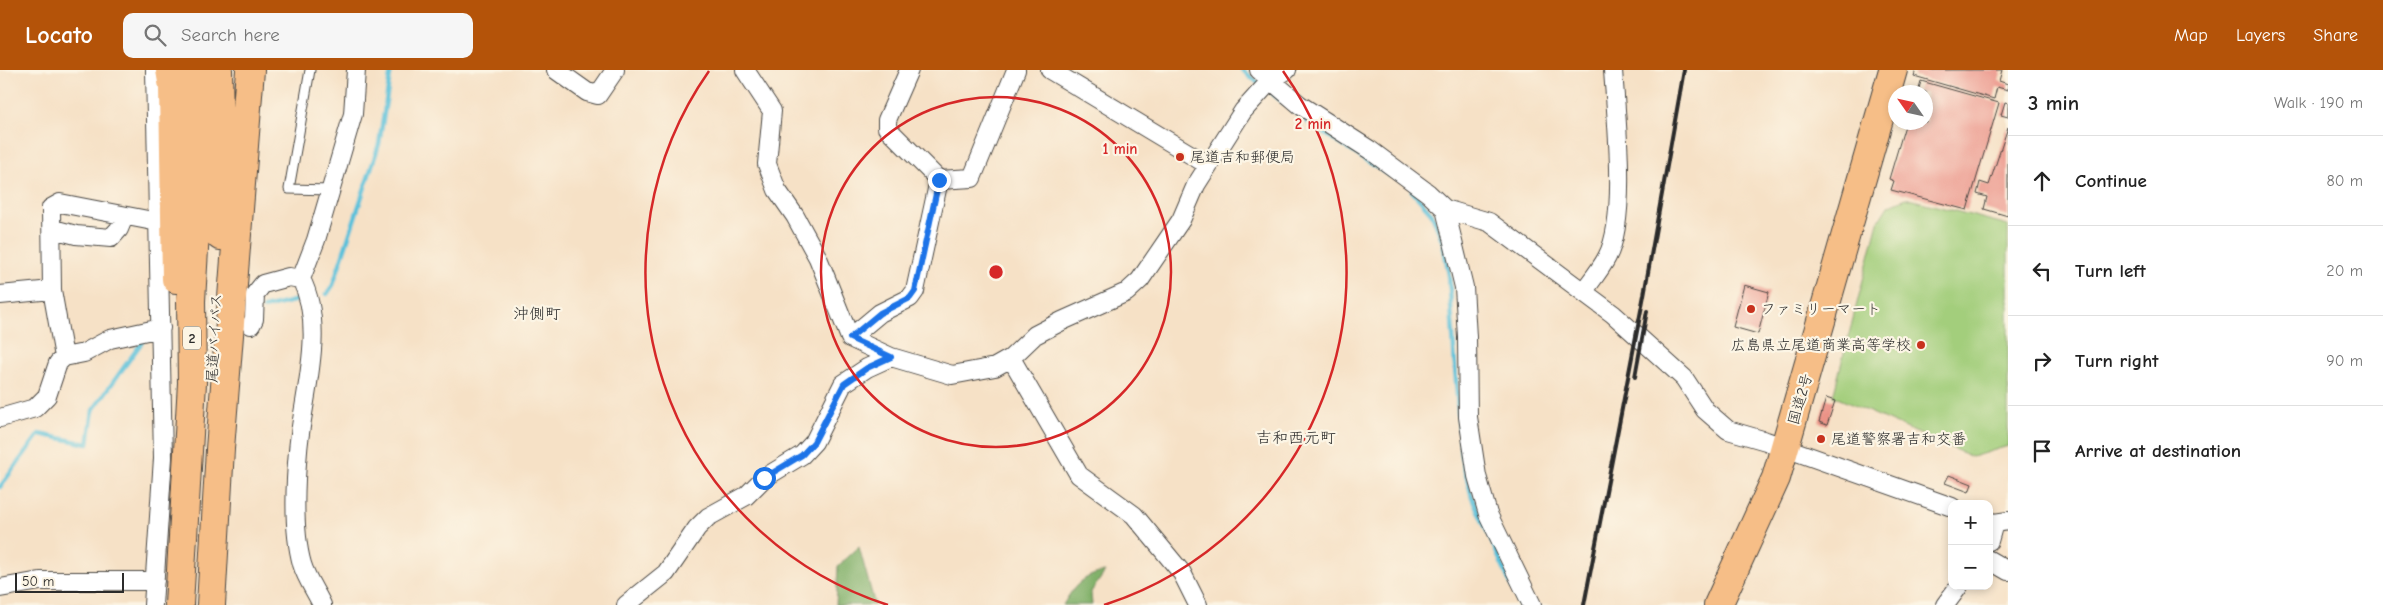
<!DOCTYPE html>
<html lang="en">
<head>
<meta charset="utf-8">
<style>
  :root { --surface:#fff; --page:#f6f6f6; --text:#222; --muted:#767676; --line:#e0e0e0; --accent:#b45309 }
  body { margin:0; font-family:"Comic Neue","Klee One",sans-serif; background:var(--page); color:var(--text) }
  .controls { position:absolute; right:15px; bottom:15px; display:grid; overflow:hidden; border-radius:10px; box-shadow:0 2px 8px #0003 }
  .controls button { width:45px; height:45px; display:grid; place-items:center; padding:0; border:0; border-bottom:1px solid var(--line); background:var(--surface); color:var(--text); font:25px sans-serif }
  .compass { position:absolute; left:1888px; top:15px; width:45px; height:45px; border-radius:50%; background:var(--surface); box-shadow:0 2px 8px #0003; rotate:304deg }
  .scale { position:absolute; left:15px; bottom:12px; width:109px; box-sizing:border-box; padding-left:5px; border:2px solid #2b2b2b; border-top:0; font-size:14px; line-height:18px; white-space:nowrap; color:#2b2b2b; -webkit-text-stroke:4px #fcf5e5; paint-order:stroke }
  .stop { position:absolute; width:15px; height:15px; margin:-11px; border:4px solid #1a73e8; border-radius:50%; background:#fff }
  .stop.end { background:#1a73e8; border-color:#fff; box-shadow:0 1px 5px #0008 }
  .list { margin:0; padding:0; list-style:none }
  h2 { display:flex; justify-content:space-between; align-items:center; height:65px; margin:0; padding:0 20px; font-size:21px }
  h2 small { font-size:16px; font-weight:400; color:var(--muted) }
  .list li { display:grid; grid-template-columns:32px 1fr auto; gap:15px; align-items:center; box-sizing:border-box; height:90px; padding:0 20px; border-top:1px solid var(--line) }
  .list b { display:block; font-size:19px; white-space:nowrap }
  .list em { font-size:16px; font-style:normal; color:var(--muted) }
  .icon { flex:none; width:28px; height:28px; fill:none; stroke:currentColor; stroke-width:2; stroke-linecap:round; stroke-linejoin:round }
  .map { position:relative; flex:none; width:2008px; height:535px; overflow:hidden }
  header { display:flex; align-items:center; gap:30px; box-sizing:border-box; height:70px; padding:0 25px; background:var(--accent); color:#fff }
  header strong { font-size:24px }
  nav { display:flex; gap:28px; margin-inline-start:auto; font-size:18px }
  .search { width:350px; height:45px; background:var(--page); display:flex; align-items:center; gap:12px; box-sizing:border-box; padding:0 18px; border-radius:10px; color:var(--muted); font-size:19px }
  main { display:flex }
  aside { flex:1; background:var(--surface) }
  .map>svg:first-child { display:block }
  .green { fill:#a3ce7b; stroke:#677c53 }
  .forest { fill:#82b16b; stroke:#566e4b }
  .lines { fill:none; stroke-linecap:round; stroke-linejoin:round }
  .stream { stroke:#5cc1da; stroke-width:4.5 }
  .building { fill:#eb9387 }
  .lane-casing { stroke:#494642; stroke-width:11 }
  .street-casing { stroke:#494642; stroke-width:20 }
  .highway-casing { stroke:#494642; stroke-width:30 }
  .lane { stroke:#fff; stroke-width:9 }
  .street { stroke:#fff; stroke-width:18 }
  .highway { stroke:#f6be87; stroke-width:28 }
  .rail { stroke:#2b2b2b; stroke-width:4 }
  .route { stroke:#1a73e8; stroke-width:6 }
  .ring { fill:none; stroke:#d62828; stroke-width:2.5 }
  .poi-dot { fill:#c8321e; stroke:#fcf5e5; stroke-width:2 }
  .labels { text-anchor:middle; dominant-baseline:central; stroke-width:4.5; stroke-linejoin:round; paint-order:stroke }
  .shield { fill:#fcf5e5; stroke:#6a6863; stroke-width:1 }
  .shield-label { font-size:14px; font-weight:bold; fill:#2b2b2b }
  .poi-label { font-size:15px; fill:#2b2b2b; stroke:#fcf5e5; text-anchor:start }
  .street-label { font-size:15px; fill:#2b2b2b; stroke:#fcf5e5 }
  .neighbourhood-label { font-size:16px; fill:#2b2b2b; stroke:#fcf5e5 }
  .centre { fill:#d62828; stroke:#fcf5e5; stroke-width:2.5 }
  .ring-label { font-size:15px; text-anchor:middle; font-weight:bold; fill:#d62828; stroke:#fcf5e5; stroke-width:4.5; stroke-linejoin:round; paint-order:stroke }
</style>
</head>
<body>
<header>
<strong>Locato</strong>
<div class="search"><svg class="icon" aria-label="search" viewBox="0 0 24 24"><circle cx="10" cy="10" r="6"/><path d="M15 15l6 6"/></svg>Search here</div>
<nav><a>Map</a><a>Layers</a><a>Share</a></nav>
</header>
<main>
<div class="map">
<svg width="2008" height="535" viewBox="0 0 2008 535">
  <rect width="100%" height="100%" fill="#fcf5e5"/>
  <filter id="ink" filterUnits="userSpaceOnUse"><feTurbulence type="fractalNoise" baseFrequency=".02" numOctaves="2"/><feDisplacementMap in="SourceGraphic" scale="10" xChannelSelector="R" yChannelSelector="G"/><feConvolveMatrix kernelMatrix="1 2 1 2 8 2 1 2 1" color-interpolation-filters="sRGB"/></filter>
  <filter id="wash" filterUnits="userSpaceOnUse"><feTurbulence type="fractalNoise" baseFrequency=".0096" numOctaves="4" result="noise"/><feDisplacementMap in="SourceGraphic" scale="20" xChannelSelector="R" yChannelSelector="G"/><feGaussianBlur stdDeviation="1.12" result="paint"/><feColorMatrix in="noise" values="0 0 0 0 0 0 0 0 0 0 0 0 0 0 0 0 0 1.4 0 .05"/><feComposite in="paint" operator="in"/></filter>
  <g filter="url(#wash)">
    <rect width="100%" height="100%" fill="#f6e1c6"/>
    <path class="green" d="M1906 128 2008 155V376L1972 387 1833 326 1878 152 1888 136Z"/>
    <path class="forest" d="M859 477 875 535H836L838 496Z
      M1105 502 1091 522 1092 535H1063C1074 516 1083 505 1105 502Z"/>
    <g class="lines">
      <path class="stream" d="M1242 0 1261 15
        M1267 19 1310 54 1389 105
        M1412 121 1432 144 1443 173 1449 205 1461 386 1472 427 1520 535
        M327 224 333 215 379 74 391 0
        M264 238 302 229
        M0 417 39 364 88 374 93 340 145 268"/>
    </g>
    <g id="blocks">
      <path class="building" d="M1916 0H2002L1999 11 2008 14V20L1997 17 1994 29 1914 6Z
        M1921 11 1999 33 1967 140 1891 120 1894 111 1889 109 1906 52H1926V22H1918Z
        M2005 32 2008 33V47L2001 45Z
        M2008 57V146L1984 139 1987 127 1977 124 1980 112 1989 115Z
        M1744 215 1769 222 1758 264 1733 257Z
        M1826 328 1835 331 1827 355 1819 352Z
        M1949 405 1972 414 1969 422 1945 413Z"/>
    </g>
  </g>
  <g filter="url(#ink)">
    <use href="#blocks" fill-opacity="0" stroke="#494642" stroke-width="1"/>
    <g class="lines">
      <g class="lane-casing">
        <path id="lane" d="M310 0 289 119 331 120"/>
      </g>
      <g class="street-casing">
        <path id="street" d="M556 0 587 22 598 25 615 0
          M745 0 772 41 767 94 777 120 795 146 818 188 850 268 891 287 952 305 995 297 1011 288 1035 265 1062 251 1127 222 1140 210 1181 150 1196 115 1243 41 1271 10 1287 0
          M909 0 887 50V58L939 110 972 108 1016 0
          M1050 0 1208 95
          M1259 0 1300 35 1370 80 1428 123 1445 139 1489 152 1613 244 1684 308 1705 340 1728 360 1766 371 1952 437
          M1445 139 1464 217 1467 267 1468 347 1477 406 1488 444 1532 535
          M53 159 76 165 111 168 119 159 124 147
          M1583 222C1591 211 1601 199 1607 187 1628 148 1616 46 1613 0
          M0 225 52 220
          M251 255 254 249 255 224 263 214 289 207 301 209
          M850 268 880 243 910 228 915 221 939 110
          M64 287 52 220 51 138 60 133 158 152
          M1011 288 1079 405 1134 445 1182 503 1198 535
          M0 348 35 338 47 326 58 293 64 287 84 283 110 269 161 258
          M1989 451 1994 453 2008 451
          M1989 471 1994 453
          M1989 490 2008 501
          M0 518 40 511H155
          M153 535 163 388 155 0
          M322 535C316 522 306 508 302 494 293 462 295 414 298 381 302 328 327 259 301 209L316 170 353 44 356 0
          M626 535 666 503 697 458 708 447 746 426 764 408 802 385 814 372 843 314 867 298 891 287
          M1945 535 1959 516"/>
      </g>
      <g class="highway-casing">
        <path id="highway" d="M170 0 173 17 176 209
          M218 0 221 135 220 166
          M179 535 192 313 191 231 196 145 198 0
          M211 535 220 379 250 0
          M1718 535 1776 408 1893 0"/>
      </g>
      <use href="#lane" class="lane"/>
      <use href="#street" class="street"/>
      <use href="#highway" class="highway"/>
      <path class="rail" d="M1635 307 1647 241
        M1584 535 1644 225 1684 0"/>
    </g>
  </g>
  <g class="lines" filter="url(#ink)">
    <path class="route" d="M764 408 802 385 814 372 844 314 867 298 891 287 850 268 880 243 910 228 915 221 939 110"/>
  </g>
  <g class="ring">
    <circle cx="996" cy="202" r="175"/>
    <path d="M888 535A350 350 0 0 1 709 1M1283 1A350 350 0 0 1 1104 535"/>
  </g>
  <g class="poi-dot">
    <circle cx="1180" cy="87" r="5"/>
    <circle cx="1751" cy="239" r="5"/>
    <circle cx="1921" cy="275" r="5"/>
    <circle cx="1821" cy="369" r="5"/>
  </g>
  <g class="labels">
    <rect class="shield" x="183" y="256.5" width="18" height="23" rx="4"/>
    <g class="shield-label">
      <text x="192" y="268">2</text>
    </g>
    <g class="poi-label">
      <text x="1190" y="87">尾道吉和郵便局</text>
      <text x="1761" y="239">ファミリーマート</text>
      <text x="1911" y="275" text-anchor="end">広島県立尾道商業高等学校</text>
      <text x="1831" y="369">尾道警察署吉和交番</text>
    </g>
    <g class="street-label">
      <text transform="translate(214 268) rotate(-87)">尾道バイパス</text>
      <text transform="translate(1800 329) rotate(-74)">国道2号</text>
    </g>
    <g class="neighbourhood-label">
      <text x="537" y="244">沖側町</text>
      <text x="1296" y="368">吉和西元町</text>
    </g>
  </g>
  <circle cx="996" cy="202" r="8" class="centre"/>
  <g class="ring-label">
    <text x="1313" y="59">2 min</text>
    <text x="1120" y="84">1 min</text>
  </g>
</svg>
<div class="controls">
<button>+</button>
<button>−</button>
</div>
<svg class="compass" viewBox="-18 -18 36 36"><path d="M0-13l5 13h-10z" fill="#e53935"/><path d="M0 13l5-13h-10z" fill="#767676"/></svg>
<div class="scale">50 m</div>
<div class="stop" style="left:764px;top:408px"></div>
<div class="stop end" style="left:939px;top:110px"></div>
</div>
<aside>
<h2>3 min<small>Walk · 190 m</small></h2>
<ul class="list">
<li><svg class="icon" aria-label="ahead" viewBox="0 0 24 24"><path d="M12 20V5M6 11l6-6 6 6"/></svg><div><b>Continue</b></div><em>80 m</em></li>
<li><svg class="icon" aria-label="left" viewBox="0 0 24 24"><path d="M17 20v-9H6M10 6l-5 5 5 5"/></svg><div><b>Turn left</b></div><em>20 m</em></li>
<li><svg class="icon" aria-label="right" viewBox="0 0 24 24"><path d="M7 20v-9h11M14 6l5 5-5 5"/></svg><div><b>Turn right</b></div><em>90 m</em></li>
<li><svg class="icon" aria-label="arrive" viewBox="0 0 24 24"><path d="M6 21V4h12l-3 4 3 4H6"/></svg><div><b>Arrive at destination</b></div></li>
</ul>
</aside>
</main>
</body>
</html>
